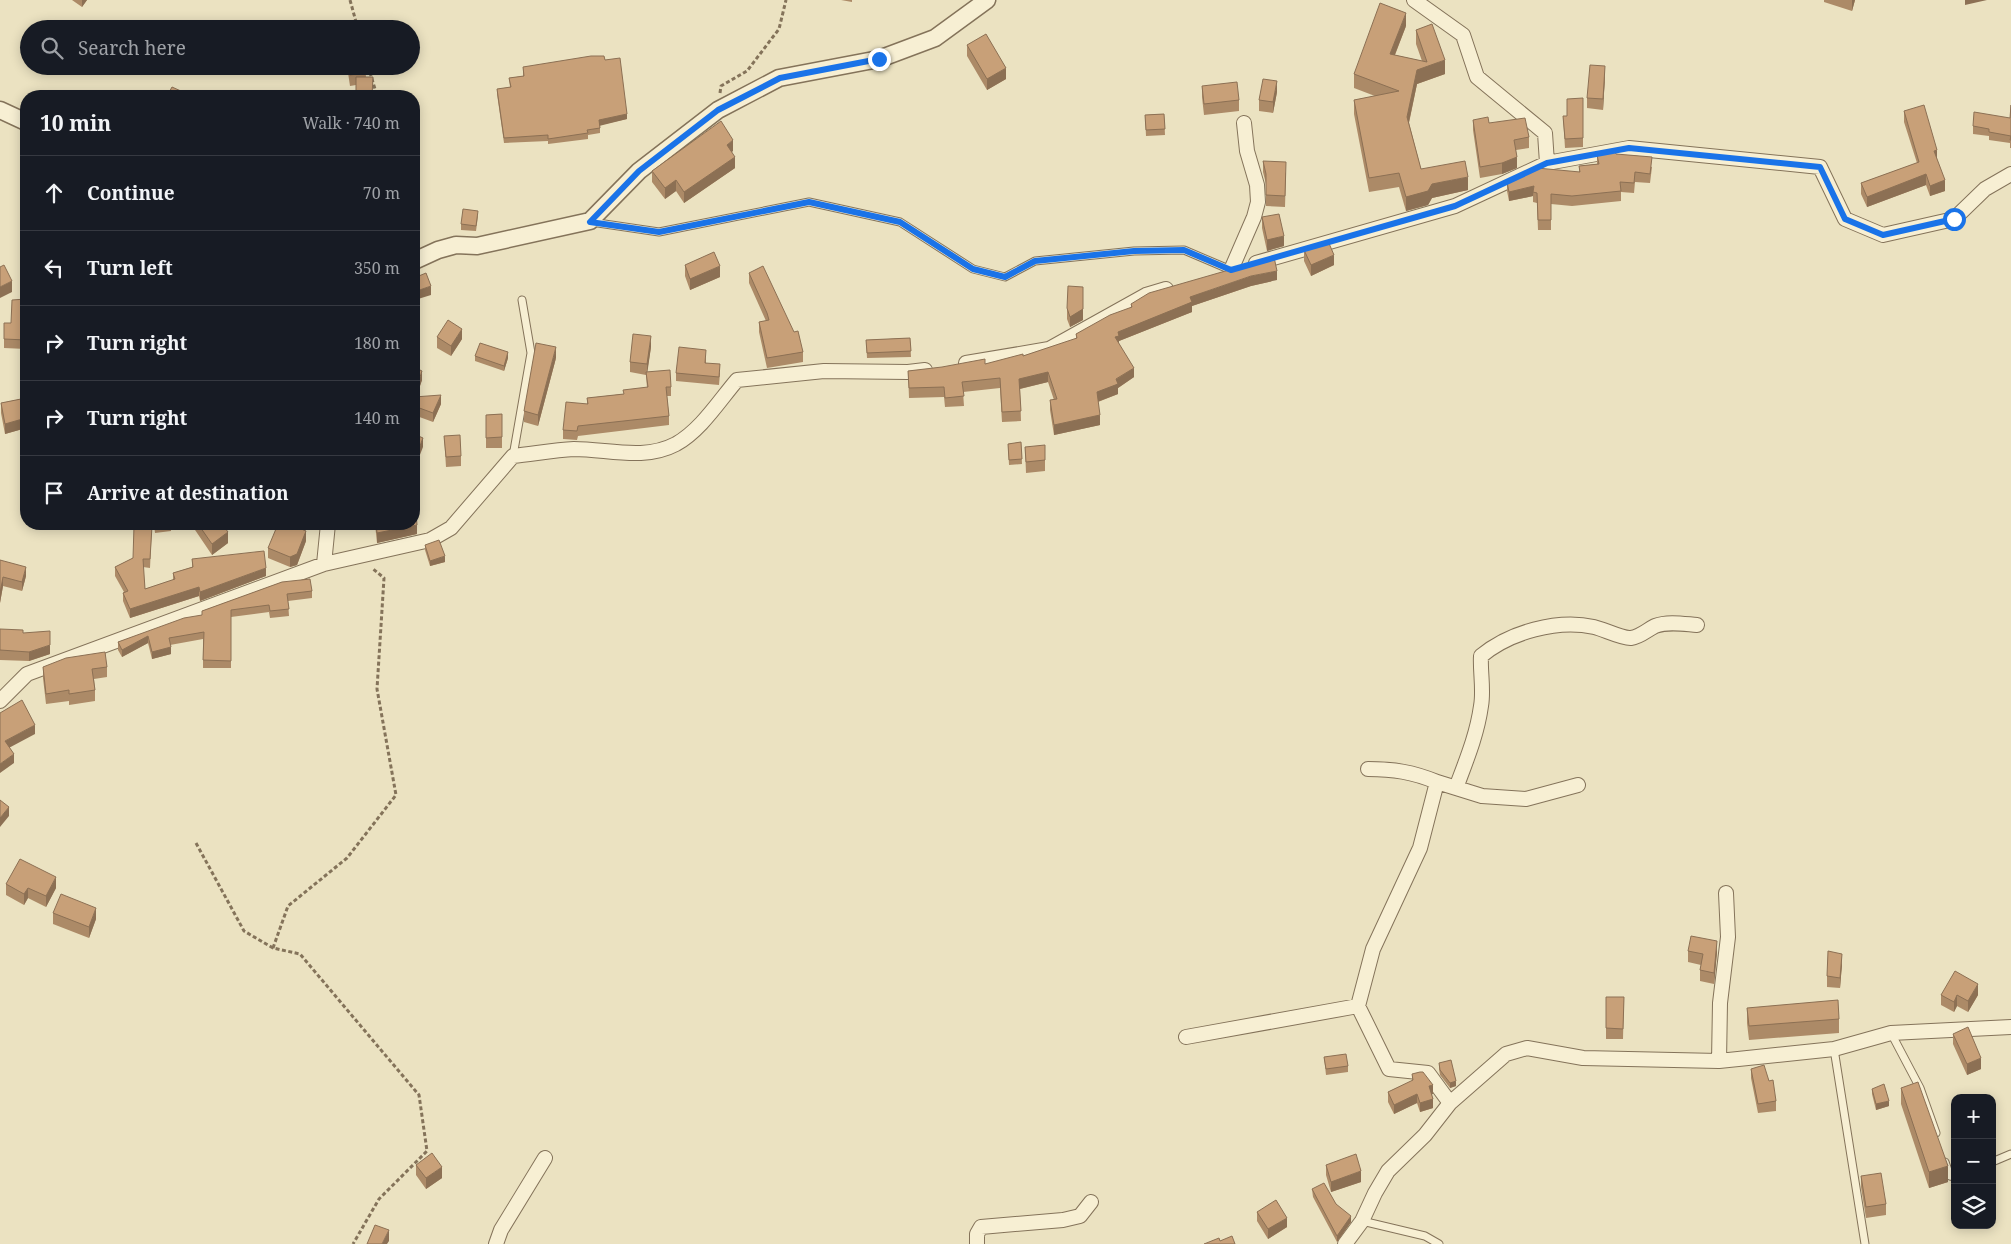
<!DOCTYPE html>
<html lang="en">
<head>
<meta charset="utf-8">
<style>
  :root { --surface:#171b24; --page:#242831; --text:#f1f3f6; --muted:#9ea1a6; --line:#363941 }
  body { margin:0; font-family:"Noto Serif",serif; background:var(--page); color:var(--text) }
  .controls { position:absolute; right:15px; bottom:15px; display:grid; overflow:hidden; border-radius:10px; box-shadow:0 2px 12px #0003 }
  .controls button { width:45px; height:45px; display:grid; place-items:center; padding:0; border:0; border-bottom:1px solid var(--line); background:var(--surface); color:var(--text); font:25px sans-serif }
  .stop { position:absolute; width:15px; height:15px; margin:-11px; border:4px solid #1a73e8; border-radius:50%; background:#fff }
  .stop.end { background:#1a73e8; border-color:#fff; box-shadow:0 1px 5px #0008 }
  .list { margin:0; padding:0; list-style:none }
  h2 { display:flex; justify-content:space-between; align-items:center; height:65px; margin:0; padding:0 20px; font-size:21px }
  h2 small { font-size:16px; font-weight:400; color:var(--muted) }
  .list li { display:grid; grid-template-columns:32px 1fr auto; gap:15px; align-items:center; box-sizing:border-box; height:75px; padding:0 20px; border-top:1px solid var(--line) }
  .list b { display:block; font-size:19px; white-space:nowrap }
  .list em { font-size:16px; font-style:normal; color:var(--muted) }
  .icon { flex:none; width:28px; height:28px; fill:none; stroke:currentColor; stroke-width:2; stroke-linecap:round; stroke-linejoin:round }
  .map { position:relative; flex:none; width:2011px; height:1244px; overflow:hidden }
  .search { position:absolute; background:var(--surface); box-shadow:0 2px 12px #0003; left:20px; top:20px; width:400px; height:55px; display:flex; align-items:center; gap:12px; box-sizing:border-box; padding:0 18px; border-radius:28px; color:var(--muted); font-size:19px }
  .panel { position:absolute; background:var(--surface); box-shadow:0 2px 12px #0003; left:20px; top:90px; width:400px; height:440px; border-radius:20px }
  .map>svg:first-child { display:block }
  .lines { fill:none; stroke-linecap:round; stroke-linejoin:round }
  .service-casing { stroke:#84735a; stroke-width:9 }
  .minor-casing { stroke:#84735a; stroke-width:16 }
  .tertiary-casing { stroke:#84735a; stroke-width:19 }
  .path { stroke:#84735a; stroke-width:3; stroke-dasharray:4 2.5; stroke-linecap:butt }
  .service { stroke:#f7efd3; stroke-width:7 }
  .minor { stroke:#f7efd3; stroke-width:14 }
  .tertiary { stroke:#f7efd3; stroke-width:16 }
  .wall { fill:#ac8a67 }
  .shaded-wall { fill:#8c7054 }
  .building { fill:#c8a078; stroke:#8c7054 }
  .route { stroke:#1a73e8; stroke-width:6 }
</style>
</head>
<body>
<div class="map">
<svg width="2011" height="1244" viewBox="0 0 2011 1244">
  <rect width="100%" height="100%" fill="#ebe2c1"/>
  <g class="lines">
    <g class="service-casing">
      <path id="service" d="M591 222 659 232 809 202 900 222 973 269 1005 277 1035 261 1134 251 1184 250 1231 270
        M513 456 531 353 522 300
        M1891 1033 1920 1088 1936 1133
        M1834 1049 1865 1244
        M1945 1162 1950 1176 1955 1177
        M1992 1162 2011 1154
        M1362 1221 1425 1236 1439 1244"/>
    </g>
    <g class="minor-casing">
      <path id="minor" d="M1414 0 1463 35 1477 77 1545 133 1547 163 1629 148 1820 167 1845 219 1883 235 1954 219 1985 189 2011 174
        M1256 263 1455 206 1547 163
        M1231 270 1254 217 1258 202 1257 185 1247 151 1244 123
        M966 363 1049 349 1146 295 1166 289
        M324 564 430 540 451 528 513 456C533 454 554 450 574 449 608 449 644 461 676 444 701 430 719 401 737 380L824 371 908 372 925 370
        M0 701 27 674 324 564 328 524
        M1368 769C1393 769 1413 772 1437 782
        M1456 788C1466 761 1477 735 1481 706 1484 690 1480 672 1481 656 1510 632 1557 619 1594 627 1603 629 1623 639 1631 638 1640 637 1647 630 1655 626 1668 621 1684 624 1697 625
        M1358 1006 1389 1069 1428 1073 1450 1103
        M1186 1037 1358 1006 1373 949 1420 848 1437 782 1482 796 1526 799 1578 785
        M1719 1061 1720 1003 1728 937 1726 893
        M496 1244 501 1230 545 1158
        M977 1244V1234L981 1227 1063 1220 1080 1216 1091 1202
        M1345 1244 1362 1221 1375 1193 1388 1171 1425 1135 1450 1103 1506 1054 1527 1048 1583 1058 1719 1061 1834 1049 1891 1033 2011 1027"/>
    </g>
    <g class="tertiary-casing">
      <path id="tertiary" d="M0 110 26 122
        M414 261 438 250 456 245 477 246 590 221 639 171 718 110 779 78 879 59 935 38 987 0"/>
    </g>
    <path class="path" d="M350 0 358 29
      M368 66 375 89
      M720 93 721 86 747 71 779 29 786 0
      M196 843 244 931 273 948 300 954 419 1095 427 1151 379 1199 353 1244
      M273 948 288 906 347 858 396 795 377 689 384 578 372 568"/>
    <use href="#service" class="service"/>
    <use href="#minor" class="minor"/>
    <use href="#tertiary" class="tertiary"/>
  </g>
  <path class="wall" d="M72 0H87L82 7Z
    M841 0H852V2Z
    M1824 0H1855L1852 11 1824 2Z
    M1406 26 1395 55 1422 61 1416 44V30L1445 74 1417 84 1409 123 1421 169 1468 190 1432 198 1428 205 1406 211 1399 187 1369 192 1354 114V100L1375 96 1354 88V74Z
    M967 45 1006 79 987 90 967 56Z
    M605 60 627 119 600 125V133L588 135V139L548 144V141L504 143 497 94V89L510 87 509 78 523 76V67Z
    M347 66H365L366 77 356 85 350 86Z
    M1605 76 1603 110 1587 108V98Z
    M1202 86 1239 100V111L1204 115 1202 97Z
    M1277 92 1273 113 1259 111V100Z
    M1583 98V147L1565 148 1563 116H1567Z
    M2011 105V148H2010V143L1989 140V136L1973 134V126L2010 118Z
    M1904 111 1937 160 1945 191 1930 196 1926 185 1867 207 1861 194V183L1917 163 1904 122Z
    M1164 114 1165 135 1146 136 1145 115Z
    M1473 120 1489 123 1529 137V148L1516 150 1517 168 1502 174 1480 178 1473 130Z
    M733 151 732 152 735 168 684 203 676 191 665 199 652 182V171Z
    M1616 154 1652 167 1650 183 1635 182 1634 193 1621 192V201L1572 206 1551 204V230H1538L1537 203 1533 202V196L1509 201 1507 191V182L1579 172V166L1597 164V155Z
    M1263 161 1286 173 1285 207 1266 206V184L1263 172Z
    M478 216 476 231 461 230V224Z
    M1262 217 1284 246 1267 251 1262 228Z
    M1304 250 1334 265 1311 276 1304 261Z
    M685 265 720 277 690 290 685 276Z
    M749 273 803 352V362L767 368 759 332V322L766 321 749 283Z
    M1277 280 1251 286 1192 306V312L1119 341V344L1134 377 1118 388V394L1098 402 1100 425 1054 435 1050 410V400H1054L1048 382 1020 389 1021 421 1002 422 1000 388 963 392 964 406 945 407 944 397 909 398 908 371 985 364 1023 356 1076 339V334L1131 308V304Z
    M26 299V349L4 348V339L11 323Z
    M1067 308 1083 320 1070 327 1067 319Z
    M437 337 462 339 451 356 437 348Z
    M910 338 911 357 867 358 866 340Z
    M651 347 647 372 671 387V396H667L669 416V425L578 436 577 440 563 439V430L587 404V398L623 394 647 388 646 375 630 372V362Z
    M475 356 508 358 504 371 475 361Z
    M556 358 538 426 524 422V411Z
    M706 358V363L720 373 719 385 676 381V373Z
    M414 367 422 380 416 397 441 404 433 422 414 415Z
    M26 398V428L5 434 1 413V403Z
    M502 414V448H486V415Z
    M444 436 461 456V466L446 467Z
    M1021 442 1022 464 1009 465 1008 444Z
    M1025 447 1045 460V471L1026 473Z
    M154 524H171V531L155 533Z
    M191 524H222L228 543 212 555Z
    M375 524H414L417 534 377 543Z
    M152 526 150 568 143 567 145 589 173 580V573L192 567V559L266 576 200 601 199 596 130 618 123 601V593L124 592 115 576V567L133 558Z
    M306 541 297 565 290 567 268 558V548Z
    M425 545 445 562 430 566 425 550Z
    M0 560 26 576 22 591 3 586 0 603Z
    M282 582 312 591V598L288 601 289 616 270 618 269 612 231 617V668H203V639L170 645 171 654 152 659 148 643 122 657 118 650V642L202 615V611Z
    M0 629 23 633 50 654 29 661 0 660Z
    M43 667H107V677L94 679 95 690V701L69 705V701L46 704 43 678Z
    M6 884 56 888 46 907 28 898 24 905 6 895Z
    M53 913 96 919 89 938 53 924Z
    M1688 951 1717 952 1714 984 1700 981V970L1701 965 1688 962Z
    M1842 964 1840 988 1827 987V976Z
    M1941 995H1978L1968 1012 1957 1006 1954 1012 1941 1005Z
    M1606 997H1624L1623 1039H1606Z
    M1747 1008 1839 1019V1033L1749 1040 1747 1023Z
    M1953 1034 1981 1069 1967 1075 1953 1044Z
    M1324 1057 1348 1066V1072L1326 1075Z
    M1439 1063 1456 1086 1450 1088 1440 1075 1439 1069Z
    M1751 1069 1769 1081 1776 1101V1111L1758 1113 1751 1078Z
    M1412 1074 1433 1094H1432L1433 1108 1420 1112 1417 1103 1394 1114 1388 1102V1092L1412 1081Z
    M1901 1088 1948 1182 1929 1188 1901 1104Z
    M1872 1089 1889 1106 1876 1110 1872 1094Z
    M416 1165 442 1178 426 1189 416 1175Z
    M1326 1165 1361 1182 1331 1192 1326 1175Z
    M1861 1176 1886 1204V1215L1866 1218 1861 1187Z
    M1312 1189 1336 1204 1351 1222 1337 1242 1313 1197Z
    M1257 1212 1287 1227 1268 1239 1257 1221Z"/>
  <path class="shaded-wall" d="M82 0H87L82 7Z
    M1852 0H1855L1852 11Z
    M1965 0H1987L1965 5Z
    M1406 13V26L1390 67V54Z
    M1445 60V74L1417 84 1407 131V117L1417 70Z
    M1605 66V76L1603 110V99Z
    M1006 68V79L987 90V79Z
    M1277 81V92L1273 113V102Z
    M627 114V119L599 126V120Z
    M733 140V151L727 155V145Z
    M1937 150V161L1934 151Z
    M735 157V168L684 203V192Z
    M1517 157V168L1502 174V163Z
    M1926 174V185L1867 207V197Z
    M1468 177V190L1432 198 1428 205 1406 211V197L1432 184Z
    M676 180V191L665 199V188Z
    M1945 180V191L1930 196V186Z
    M1534 186 1533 196 1509 201V192Z
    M1284 236V246L1267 251V240Z
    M1334 255V265L1311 276V265Z
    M720 266V277L690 290V279Z
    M1277 271V280L1251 286 1192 306V312L1119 341V346L1115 337 1118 332 1190 297 1251 276Z
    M12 281V292L0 298V287Z
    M431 286V295L418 299V306L414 308V292Z
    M1083 287V320L1070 327V317Z
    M462 329V339L451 356V346Z
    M651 336V347L647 375V364Z
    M556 347V358L538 426V415Z
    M508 352V358L504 371V366Z
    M1134 368V377L1118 388V394L1097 402V392Z
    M422 371V380L414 404V395Z
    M1048 372V382L1019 389V379Z
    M441 395V404L433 422V413Z
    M1100 415V425L1054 435V425Z
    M26 418V428L5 434V424Z
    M423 438V447L414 470V461Z
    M417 525V534L377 543V533Z
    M306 531V541L297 565 290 567V557Z
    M228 532V543L212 555V544Z
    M445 556V562L430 566V561Z
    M26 567V576L22 591V582Z
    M266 568V576L200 601V592Z
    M3 577V586L0 603V593Z
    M199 587V596L130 618V609Z
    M148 636V643L122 657V650Z
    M50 645V654L29 661V652Z
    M171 647V654L152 659V652Z
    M35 725V734L5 750V741Z
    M14 754V763L0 773V764Z
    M9 807V816L0 827V818Z
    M56 877V888L46 907V896Z
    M28 888V898L24 905V894Z
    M96 908V919L89 938V927Z
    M1717 941V952L1714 984V973Z
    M1842 954V964L1840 988V978Z
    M1978 984V995L1968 1012V1001Z
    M1957 995V1006L1954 1012V1002Z
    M1981 1058V1069L1967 1075V1064Z
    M1456 1081V1086L1450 1088V1083Z
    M1433 1085V1094L1429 1095V1086Z
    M1417 1094V1103L1394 1114V1105Z
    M1433 1099V1108L1420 1112V1103Z
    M1889 1101V1106L1876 1110V1104Z
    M1948 1166V1182L1929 1188V1172Z
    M442 1167V1178L426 1189V1178Z
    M1361 1171V1182L1331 1192V1182Z
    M1351 1216V1222L1337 1242V1236Z
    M1287 1218V1227L1268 1239V1229Z
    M389 1230V1241L387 1244H382Z"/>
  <path class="building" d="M1380 3 1406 13 1390 54 1427 62 1416 30 1432 24 1445 60 1417 70 1407 117 1421 169 1465 161 1468 177 1432 184 1428 191 1406 197 1399 173 1369 178 1354 100 1399 91 1354 74Z
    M194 21 199 29H182Z
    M986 34 1006 68 987 79 967 45Z
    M591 56H604L605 60 620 58 627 114 599 120 600 128 587 130 588 133 548 139V135L504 138 497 89 511 87 509 78 524 76 523 67Z
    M1590 65 1605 66 1603 99 1587 98Z
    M349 66H365L366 73 350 75Z
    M356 77H373L372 96H356Z
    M1263 79 1277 81 1273 102 1259 100Z
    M1237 82 1239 100 1204 104 1202 86Z
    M172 87 192 96H167Z
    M1583 98V138L1565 139 1563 116H1567V99Z
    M1924 105 1937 150 1934 151 1945 180 1930 186 1926 174 1867 197 1861 183 1919 162 1904 111Z
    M2011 105V140H2010L2011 136 1989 132V129L1973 126 1974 112 2010 118Z
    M1164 114 1165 129 1146 130 1145 115Z
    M1488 117 1489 123 1525 118 1529 137 1514 140 1517 157 1502 163 1480 167 1473 120Z
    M721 121 733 140 727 145 735 157 684 192 676 180 665 188 652 171Z
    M1615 152 1616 154 1652 157 1650 174 1635 172 1634 183 1620 182 1621 191 1572 196 1551 194V220H1538L1537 193 1533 192 1534 186 1509 192 1507 182 1537 168 1580 172 1579 166 1599 164 1597 155Z
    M1263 161 1286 162 1285 196 1266 195V174Z
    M463 209 478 211 476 226 461 224Z
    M1279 214 1284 236 1267 240 1262 217Z
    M1328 241 1334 255 1311 265 1304 250Z
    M714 252 720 266 690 279 685 265Z
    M1274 257 1277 271 1251 276 1190 297 1192 302 1118 332 1119 336 1115 337 1134 368 1116 379 1118 384 1097 392 1100 415 1054 425 1050 400 1057 399 1048 372 1019 379 1021 411 1002 412 1000 378 962 382 964 396 945 398 944 387 909 388 908 371 942 367 985 359V364L1023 354V356L1077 338 1076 334 1110 315 1132 307 1131 304 1149 293Z
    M4 265 12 281 0 287V267Z
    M763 266 794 332 798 331 803 352 767 358 759 322 769 320 767 313 749 273Z
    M426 273 431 286 414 292V278Z
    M1068 286 1083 287V309L1070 317 1067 308Z
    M414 295 418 298 414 300Z
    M26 299V340L4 339V323H11L12 300Z
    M448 320 462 329 451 346 437 337Z
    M633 334 651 336 647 364 630 362Z
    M910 338 911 351 867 353 866 340Z
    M480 343 508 352 504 366 475 356Z
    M536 343 556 347 538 415 524 411Z
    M679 347 706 350 705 363 720 364 719 377 676 373Z
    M414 367 422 371 414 395Z
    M670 370 671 387H666L669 416 578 426 577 431 563 430 566 402 588 404 587 398 624 394 623 390 648 387 646 372Z
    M441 395 433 413 414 406V397Z
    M26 398V418L5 424 1 403Z
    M502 414V437L486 438V415Z
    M414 434 423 438 414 461Z
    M460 435 461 456 446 457 444 436Z
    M1021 442 1022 459 1009 460 1008 444Z
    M1045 445V460L1026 462 1025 447Z
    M414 490 417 525 377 533 376 524H414Z
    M198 524H222L228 532 212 544Z
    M278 524H290L306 531 297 554 290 557 268 548Z
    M134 526H152L150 559H143L145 589 175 579 173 573 193 567 192 559 264 551 266 568 200 592 199 587 130 609 123 593 128 591 115 567 133 558Z
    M439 540 445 556 430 561 425 545Z
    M0 560 26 567 22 582 3 577 0 593Z
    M310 579 312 591 287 594 289 609 270 611 269 605 231 610V661L203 660 204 632 169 638 171 647 152 652 148 636 122 650 118 642 184 618 202 615V611L282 582Z
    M0 629 23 630V633L50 631V645L29 652 0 650Z
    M105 652 107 667 92 669 95 690 69 694V690L46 694 43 667 66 658Z
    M22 700 35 725 5 741 14 754 0 764V713Z
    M0 800 9 807 0 818Z
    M20 859 56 877 46 896 28 888 24 894 6 884Z
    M61 894 96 908 89 927 53 913Z
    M1691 936 1717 941 1714 973 1700 970 1703 954 1688 951Z
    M1828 951 1842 954 1840 978 1827 976Z
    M1955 971 1978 984 1968 1001 1957 995 1954 1002 1941 995Z
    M1606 997H1624L1623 1029 1606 1028Z
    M1838 1000 1839 1019 1749 1026 1747 1008Z
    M1968 1027 1981 1058 1967 1064 1953 1034Z
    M1346 1054 1348 1066 1326 1069 1324 1057Z
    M1451 1060 1456 1081 1450 1083 1440 1070 1439 1063Z
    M1764 1065 1769 1081 1773 1080 1776 1101 1758 1104 1751 1069Z
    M1420 1072H1423L1433 1085 1429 1086 1433 1099 1420 1103 1417 1094 1394 1105 1388 1092 1413 1080 1412 1074Z
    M1918 1082 1948 1166 1929 1172 1901 1088Z
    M1884 1084 1889 1101 1876 1104 1872 1089Z
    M432 1153 442 1167 426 1178 416 1165Z
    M1356 1154 1361 1171 1331 1182 1326 1165Z
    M1881 1173 1886 1204 1866 1207 1861 1176Z
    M1324 1183 1336 1204 1351 1216 1337 1236 1312 1189Z
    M1276 1200 1287 1218 1268 1229 1257 1212Z
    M375 1225 389 1230 382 1244H367Z
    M1232 1236 1235 1244H1204L1219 1238 1220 1241Z"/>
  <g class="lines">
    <path class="route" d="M879 59 780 78 718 110 639 171 590 222 659 232 809 202 900 222 973 269 1005 277 1035 261 1134 251 1184 250 1231 270 1455 206 1547 163 1629 148 1820 167 1845 219 1883 235 1954 219"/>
  </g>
</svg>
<div class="controls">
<button>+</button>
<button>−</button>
<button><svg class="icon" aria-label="layers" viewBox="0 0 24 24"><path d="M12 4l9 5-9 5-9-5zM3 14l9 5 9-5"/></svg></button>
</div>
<div class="stop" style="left:1954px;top:219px"></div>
<div class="stop end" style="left:879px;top:59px"></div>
<div class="search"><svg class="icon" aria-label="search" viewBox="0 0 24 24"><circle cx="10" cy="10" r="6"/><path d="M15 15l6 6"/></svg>Search here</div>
<section class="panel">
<h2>10 min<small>Walk · 740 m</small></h2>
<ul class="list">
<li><svg class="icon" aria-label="ahead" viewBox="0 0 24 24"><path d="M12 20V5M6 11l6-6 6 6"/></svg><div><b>Continue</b></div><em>70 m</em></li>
<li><svg class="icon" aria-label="left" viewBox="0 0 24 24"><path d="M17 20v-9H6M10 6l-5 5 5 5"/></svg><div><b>Turn left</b></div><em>350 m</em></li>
<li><svg class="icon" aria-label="right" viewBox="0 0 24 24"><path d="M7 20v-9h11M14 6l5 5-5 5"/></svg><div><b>Turn right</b></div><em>180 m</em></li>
<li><svg class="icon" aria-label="right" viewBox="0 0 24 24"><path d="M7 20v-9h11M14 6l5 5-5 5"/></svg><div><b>Turn right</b></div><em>140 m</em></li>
<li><svg class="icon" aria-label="arrive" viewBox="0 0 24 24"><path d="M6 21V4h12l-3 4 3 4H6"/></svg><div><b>Arrive at destination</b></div></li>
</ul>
</section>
</div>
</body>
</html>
